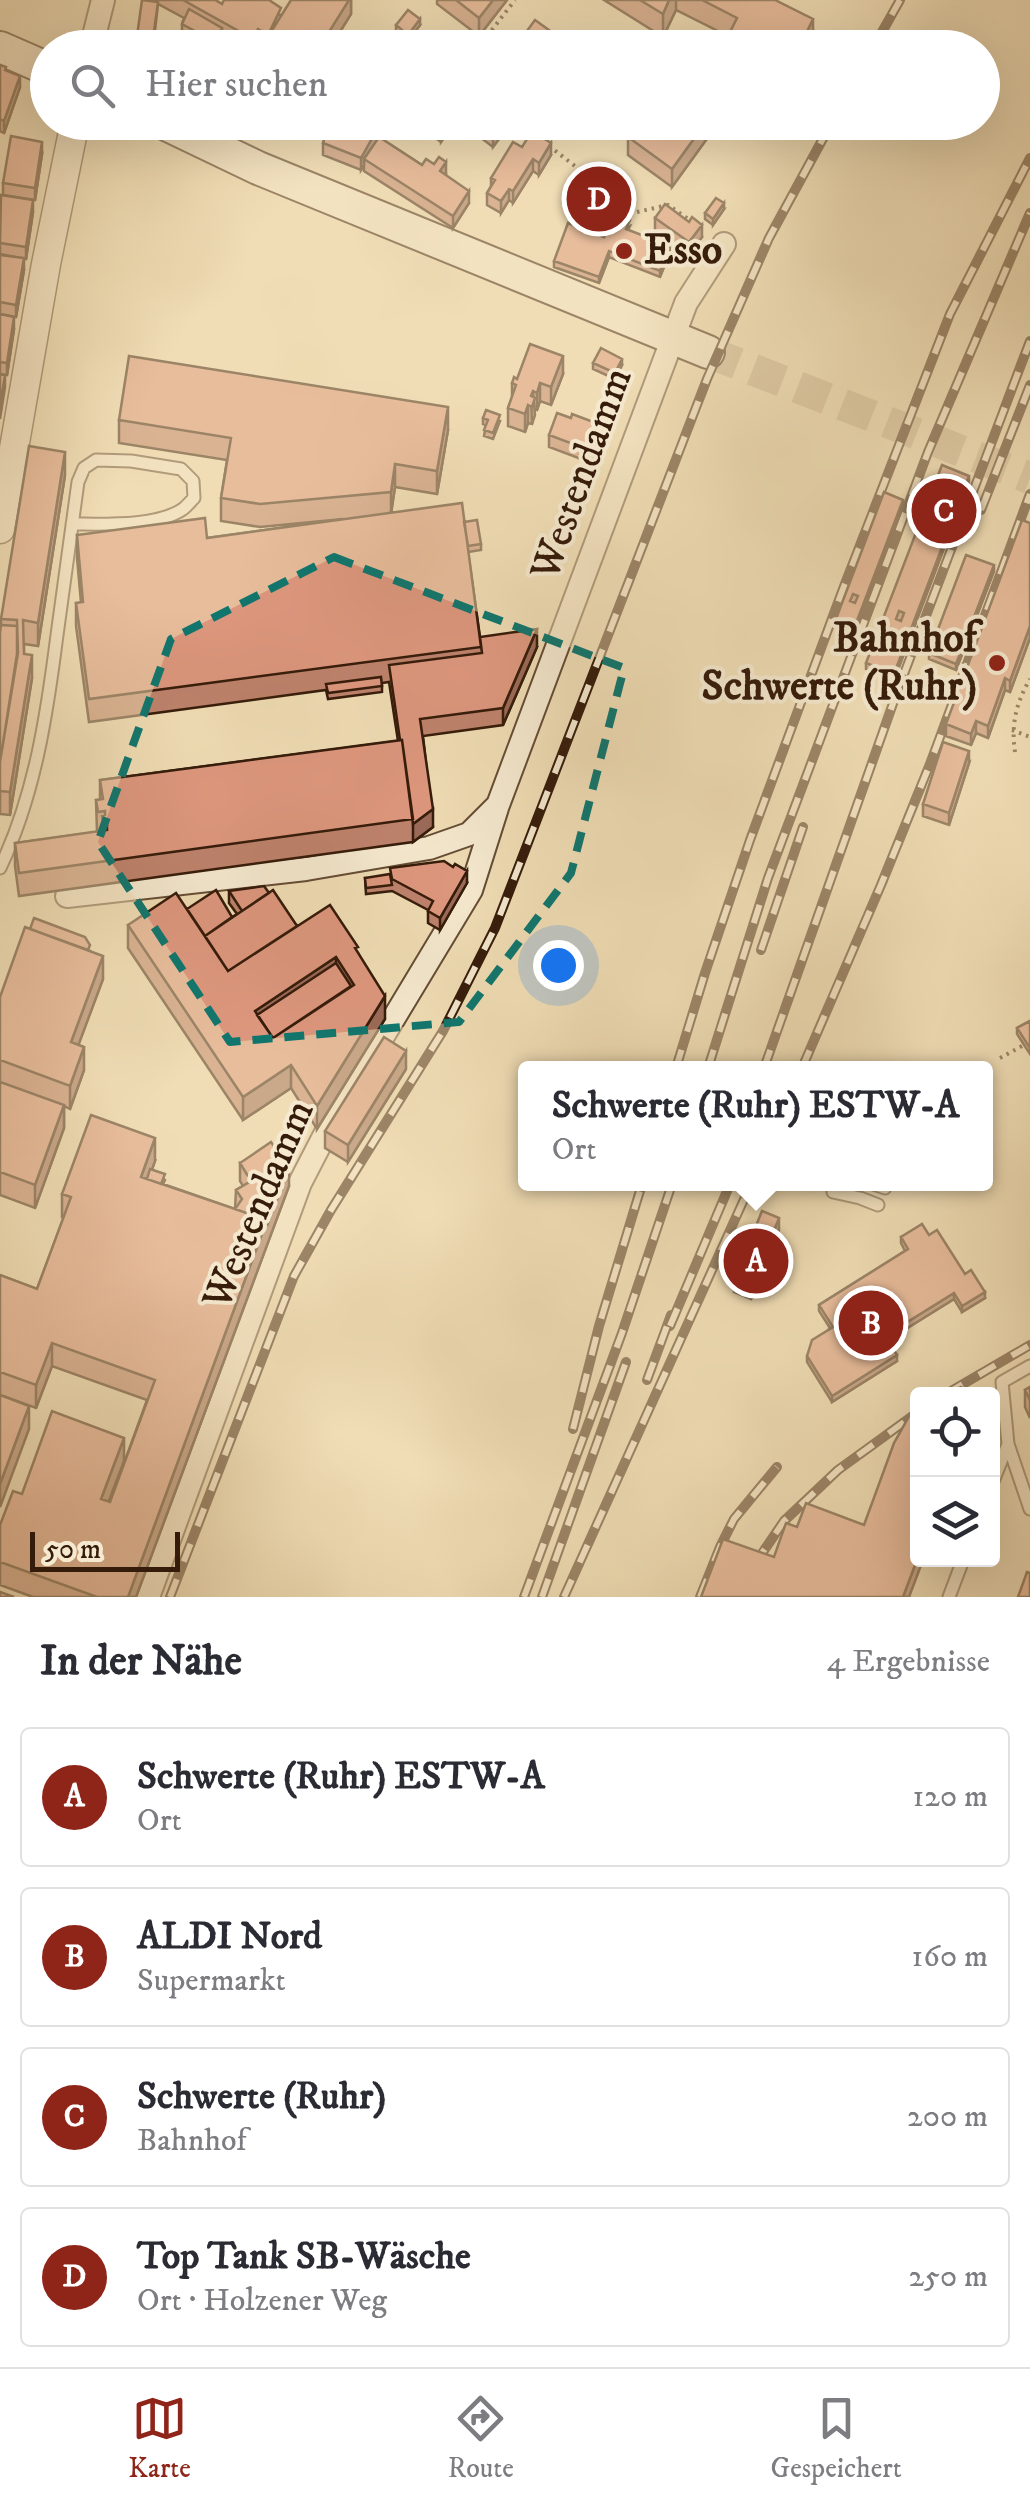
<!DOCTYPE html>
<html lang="de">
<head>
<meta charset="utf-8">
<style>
  :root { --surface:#fff; --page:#f2f2f3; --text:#2b2b33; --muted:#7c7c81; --line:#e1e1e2; --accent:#8f2418 }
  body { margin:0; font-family:"IM FELL DW Pica",serif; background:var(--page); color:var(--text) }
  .controls { position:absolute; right:30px; bottom:30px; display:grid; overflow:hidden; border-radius:10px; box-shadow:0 10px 40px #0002 }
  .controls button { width:90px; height:90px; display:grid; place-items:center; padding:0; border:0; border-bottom:2px solid var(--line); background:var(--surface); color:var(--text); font:50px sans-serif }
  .scale { position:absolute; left:30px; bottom:25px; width:150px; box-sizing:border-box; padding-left:10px; border:5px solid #351b0a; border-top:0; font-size:28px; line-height:35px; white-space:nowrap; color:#351b0a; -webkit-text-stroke:8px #f5e9cf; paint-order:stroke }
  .you { position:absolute; left:558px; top:965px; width:35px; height:35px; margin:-25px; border:8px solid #fff; border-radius:50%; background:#1a73e8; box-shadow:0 0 0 15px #1a73e833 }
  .badge { display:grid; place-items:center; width:65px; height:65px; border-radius:50%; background:var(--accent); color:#fff; font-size:32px; font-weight:700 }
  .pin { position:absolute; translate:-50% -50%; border:5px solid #fff; box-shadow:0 2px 10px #0006 }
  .popup { position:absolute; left:518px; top:1061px; width:475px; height:130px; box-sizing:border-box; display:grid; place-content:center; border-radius:10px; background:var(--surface); filter:drop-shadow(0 2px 8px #0005); font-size:32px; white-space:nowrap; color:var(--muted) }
  .popup b { font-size:38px; color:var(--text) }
  .popup::after { content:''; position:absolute; left:50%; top:100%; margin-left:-20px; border:20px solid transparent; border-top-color:var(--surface) }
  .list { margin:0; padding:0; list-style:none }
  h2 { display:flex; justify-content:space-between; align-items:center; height:130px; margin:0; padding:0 40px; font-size:42px }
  h2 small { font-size:32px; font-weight:400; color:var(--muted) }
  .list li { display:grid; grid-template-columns:65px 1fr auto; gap:30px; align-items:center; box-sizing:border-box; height:140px; margin:0 20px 20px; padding:0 20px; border:2px solid var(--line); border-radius:10px }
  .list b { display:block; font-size:38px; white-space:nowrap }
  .list p { margin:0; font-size:32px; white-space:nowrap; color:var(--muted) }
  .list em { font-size:32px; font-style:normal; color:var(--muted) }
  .icon { flex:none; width:55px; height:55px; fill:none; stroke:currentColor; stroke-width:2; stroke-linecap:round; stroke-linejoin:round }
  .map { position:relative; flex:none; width:1030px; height:1597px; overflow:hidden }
  .search { position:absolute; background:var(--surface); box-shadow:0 10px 40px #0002; left:30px; right:30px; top:30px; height:110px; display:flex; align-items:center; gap:25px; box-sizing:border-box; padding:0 35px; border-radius:55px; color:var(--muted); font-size:38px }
  .sheet { height:770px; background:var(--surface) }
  nav { display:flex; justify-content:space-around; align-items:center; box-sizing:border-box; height:140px; border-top:2px solid var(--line); background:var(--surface); font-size:28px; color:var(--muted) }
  nav a { display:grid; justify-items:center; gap:5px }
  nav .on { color:var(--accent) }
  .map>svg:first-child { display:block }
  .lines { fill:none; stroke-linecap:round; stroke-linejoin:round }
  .secondary-tunnel { stroke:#cbb693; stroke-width:32; stroke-dasharray:32 16; stroke-linecap:butt }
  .service-casing { stroke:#644c35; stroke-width:15 }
  .minor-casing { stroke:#644c35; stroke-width:26 }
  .tertiary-casing { stroke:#644c35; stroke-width:31 }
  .secondary-casing { stroke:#351b0a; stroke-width:36 }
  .path { stroke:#351b0a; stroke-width:4; stroke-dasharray:2.5 5; stroke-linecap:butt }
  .service { stroke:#f5e9cf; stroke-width:11 }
  .minor { stroke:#f5e9cf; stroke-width:22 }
  .tertiary { stroke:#f5e9cf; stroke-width:28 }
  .secondary { stroke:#f5e9cf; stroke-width:32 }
  .rail-casing { stroke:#351b0a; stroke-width:10 }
  .rail { stroke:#f5e9cf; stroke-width:6; stroke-dasharray:19; stroke-linecap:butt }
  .wall { fill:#be826c; stroke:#351b0a; stroke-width:2.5 }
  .shaded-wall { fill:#9b6a58; stroke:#351b0a; stroke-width:2.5 }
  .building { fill:#dd977e; stroke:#351b0a; stroke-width:2.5; fill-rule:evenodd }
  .marked { fill:none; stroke:#0f766e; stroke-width:8; stroke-dasharray:20 12; stroke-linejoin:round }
  .poi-dot { fill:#8f2418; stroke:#f5e9cf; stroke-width:4 }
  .labels { text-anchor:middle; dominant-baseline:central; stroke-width:8; stroke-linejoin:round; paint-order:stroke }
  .poi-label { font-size:42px; font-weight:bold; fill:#351b0a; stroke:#f5e9cf; text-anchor:start }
  .street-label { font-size:42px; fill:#351b0a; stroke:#f5e9cf }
</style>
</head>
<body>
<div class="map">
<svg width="1030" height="1597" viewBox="0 0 1030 1597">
  <rect width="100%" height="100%" fill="#f0ddb5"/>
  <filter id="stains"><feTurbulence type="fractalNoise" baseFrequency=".002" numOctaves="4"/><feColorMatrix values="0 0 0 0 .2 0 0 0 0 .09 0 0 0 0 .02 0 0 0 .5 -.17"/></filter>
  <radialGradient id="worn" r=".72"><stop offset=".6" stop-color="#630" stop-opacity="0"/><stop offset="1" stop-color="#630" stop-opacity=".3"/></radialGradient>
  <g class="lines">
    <path class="secondary-tunnel" d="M708 352 1030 478"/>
    <g class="service-casing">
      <path id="service" d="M0 868C35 795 47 714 57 635 64 584 71 533 78 482L84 468 96 460 131 461 181 469 193 481 194 498C190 502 187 506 183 509 157 527 103 524 72 524
        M873 1184 885 1188
        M833 1192 860 1198 878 1205
        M1030 1366 1002 1382 1008 1444 1030 1509
        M992 1484 1008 1444
        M949 1597 963 1560"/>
    </g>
    <g class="minor-casing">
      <path id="minor" d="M91 48 103 0
        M67 896 306 869 429 848 469 834 498 805 686 303 724 244
        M148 1597 300 1183 333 1119 471 890 497 808"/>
    </g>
    <g class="tertiary-casing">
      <path id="tertiary" d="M0 529 46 264 75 122"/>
    </g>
    <g class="secondary-casing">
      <path id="secondary" d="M0 48 48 69
        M162 122 258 168 708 352"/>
    </g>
    <path class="path" d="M478 48 515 0
      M517 122 533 135
      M549 146 593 180
      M613 194 637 212 668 205 691 221
      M1012 730 1030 737
      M1015 752C1011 724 1016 703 1030 679
      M1000 1058 1024 1045"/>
    <use href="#service" class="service"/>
    <use href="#minor" class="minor"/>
    <use href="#tertiary" class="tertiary"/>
    <use href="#secondary" class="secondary"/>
    <g class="rail-casing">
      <path id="rail" d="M873 48 900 0
        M981 510 1030 385
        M761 950 803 827
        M676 1068 705 973 750 840 843 589 950 314 1030 158
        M708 1068 768 878 928 452 1030 213
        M764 1068 896 695 1030 341
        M802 1068 881 885 930 764 1030 494
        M670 1326 730 1184
        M647 1380 671 1315
        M946 1394 1030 1345
        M573 1429 599 1326 642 1184
        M754 1565 784 1521 838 1470 918 1412
        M170 1597 294 1276 331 1210 443 1031 495 928 707 379 769 238 832 122
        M524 1597 622 1333 672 1184
        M542 1597 626 1362
        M564 1597 751 1184
        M700 1597 720 1547 734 1519 777 1467"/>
    </g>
    <use href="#rail" class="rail"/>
  </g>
  <path class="wall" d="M153 0H215L222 4 281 15 351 0V14L330 48H236L222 39 218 48H203L182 36V24L184 18 158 4 153 48H137V36Z
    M437 0H507L479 36 437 4Z
    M604 0H775L813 42 728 36 676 10 663 37Z
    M396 25H420L408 41 396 31Z
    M0 65 20 87 4 133 0 131Z
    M277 122H309L303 136Z
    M323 122H341L379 137 422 165 446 174V175L469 203 453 228 364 171V165L361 170 323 155V143L328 129 323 126Z
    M414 122H455L441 142Z
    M460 122H504V132L493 147Z
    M711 122V133L672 187 628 155V137Z
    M522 147 551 155 539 175 533 171 513 203 509 200 501 213 487 205V193L491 186V178Z
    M42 154 35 200 3 195V183Z
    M583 195 616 202 610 217 583 207Z
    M0 202 33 212 26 259 0 254Z
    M724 209 713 225 705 219V213Z
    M655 218 702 237 689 254 655 230Z
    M630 226 628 230 670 252 660 277 609 257 599 283 554 267V261L604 237Z
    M0 255 24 270 16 317 0 314Z
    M0 314 14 329 7 375 0 374Z
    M593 363 622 365 615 379 593 369Z
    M563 374 551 405 540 401 537 410 535 409 532 424 528 423 525 432 508 426V408L512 397V383L517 379Z
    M483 418 500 421 493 439 484 436 486 425 483 424Z
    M119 420 448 430 437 494 395 487 391 512 464 522 481 544V550L468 552 480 637 537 647 503 725 423 736 433 827 413 842 19 896 15 866V843L97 832 96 800H100V780L398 741 389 682 382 683V692L328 699 326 690 89 722 76 626V603H81L77 558V535L207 538 343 519 260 527 221 521V498L227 460 119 443Z
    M549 435 604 437 594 464 549 447Z
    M65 475 38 646 24 644V654L32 678 10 815 0 814 1 619Z
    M969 482 894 680 866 669V663Z
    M903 506 855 632 836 625V619Z
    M1030 523V638L1010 692 1005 690 988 738 976 733 971 745 946 736V724Z
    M994 571 956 670 929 659V653Z
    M969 763 949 825 923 816V804Z
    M365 878 467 883 440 930 428 923V910L392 891 366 894Z
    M229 891 269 893 297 926 358 953 385 1019 317 1129 291 1088 243 1120 128 948V925L187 909 232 917 237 914 229 903Z
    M90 951 103 979 78 1045 84 1070 70 1109 64 1106V1128L35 1208 0 1195V997Z
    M1030 1021V1054L1017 1034V1028Z
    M406 1069 348 1162 325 1148V1131Z
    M155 1161 152 1169 165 1180 163 1184 235 1209 236 1190 243 1186 240 1181V1163L289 1186 136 1597H33L0 1585V1525L22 1494 124 1461 110 1502 147 1400 52 1366 36 1408 0 1395V1275L37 1289 64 1217H62V1194Z
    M779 1230 751 1299 734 1292V1281Z
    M929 1235 985 1298 962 1312 954 1299 888 1340 897 1361 832 1402 807 1362V1356L830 1328 819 1311V1305L905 1251 901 1243V1237Z
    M1030 1387V1418L1025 1407V1390Z"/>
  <path class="shaded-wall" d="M344 0H351V14L330 48H319Z
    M493 0H507L479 36V18Z
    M669 0H676V10L663 37V14Z
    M420 19V25L408 41V35Z
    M813 19V42L811 48H799Z
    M222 28V39L218 48H215V42Z
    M258 29V47L253 48V39Z
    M20 76V87L4 133V121Z
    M303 122H309L303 136Z
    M442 122H455L441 142V124Z
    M502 122H504V132L493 147V135Z
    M706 122H711V133L672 187V169Z
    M379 126V138L364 159V165L361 170V158Z
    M42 142V154L35 200V188Z
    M551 143V155L539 175V163Z
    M533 159V171L513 203V191Z
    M446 162V174L440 183V171Z
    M509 189V200L501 213V201Z
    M616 190V202L610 217V205Z
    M469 191V203L453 228V216Z
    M33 200V212L26 259V247Z
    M724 203V209L713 225V219Z
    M702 225V237L689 254V242Z
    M670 246V252L660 277V271Z
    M609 251V257L599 283V277Z
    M24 258V270L16 317V305Z
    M14 317V329L7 375V363Z
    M563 356V374L551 405V387Z
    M622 359V365L615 379V373Z
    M5 375V387L0 419V407Z
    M540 383V401L537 410V393Z
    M533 391 535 415 532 424 531 396Z
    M528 405V423L525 432V414Z
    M448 407V430L437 494V471Z
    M604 426V437L594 464V452Z
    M65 452V475L38 646V623Z
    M395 464V487L391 515V492Z
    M969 476V482L894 680V674Z
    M903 500V506L855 632V626Z
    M994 565V571L956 670V664Z
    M1030 626V638L1010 692V681Z
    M537 629V647L503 725V708Z
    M32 655V678L10 815V792Z
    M1005 678V690L988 738V726Z
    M976 721V733L971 745V734Z
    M969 751V763L949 825V813Z
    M433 809V827L413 842V824Z
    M467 871V883L440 930V918Z
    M103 956V979L71 1065V1042Z
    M336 957V980L263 1029 255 1011Z
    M385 996V1019L317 1129V1106Z
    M84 1047V1070L70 1109V1086Z
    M406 1051V1069L348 1162V1145Z
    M291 1065V1088L243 1120V1097Z
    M64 1105V1128L35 1208V1185Z
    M155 1138V1161L143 1195 141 1177Z
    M289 1168V1186L136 1597H128L267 1220Z
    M779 1218V1230L751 1299V1287Z
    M985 1292V1298L962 1312V1306Z
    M954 1293V1299L885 1342V1336Z
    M52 1343V1366L36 1408V1385Z
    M897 1355V1361L832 1402V1396Z
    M29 1406V1429L0 1507V1484Z
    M124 1438V1461L101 1522V1499Z
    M918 1557V1560H923L909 1597H903Z"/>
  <path class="building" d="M142 0 158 2 153 39 137 36Z
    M183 0H215L222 4 224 0H269L281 8 268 35 258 29 253 39Z
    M291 0H349L319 48H272L264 43Z
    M456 0H493L479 18Z
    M640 0H669L663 14Z
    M702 0H775L813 19 799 48H722L737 18Z
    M189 9 222 28 215 42 182 24Z
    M408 10 420 19 408 35 396 25Z
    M535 20 574 48H518L516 46Z
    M411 37 426 48H403Z
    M0 65 6 67 5 70 20 76 4 121 0 119Z
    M330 122H341L347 125 348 122 364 124 372 122 379 126 361 158 323 143Z
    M476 122H502L493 135Z
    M638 122H706L672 169 628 137Z
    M532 131 551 143 539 163 533 159 513 191 509 189 501 201 487 193 495 180 491 178 513 142 522 147Z
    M11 136 42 142 35 188 3 183Z
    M379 137 422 165 426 159 434 164 439 157 446 162 440 171 469 191 453 216 364 159Z
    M592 172 616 190 610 205 583 195Z
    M1 195 33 200 26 247 0 243Z
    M716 198 724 203 713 219 705 213Z
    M665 204 689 222 692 217 702 225 689 242 655 218Z
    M612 214 630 220 626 229 670 246 660 271 609 251 599 277 554 261 568 223 604 237Z
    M0 255 24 258 16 305 0 302Z
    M0 314 14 317 7 363 0 362Z
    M530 344 563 356 551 387 540 383 537 393 533 391 531 396 535 398 532 407 528 405 525 414 508 408 516 385 512 383 514 377 517 379Z
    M601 348 622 359 615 373 593 363Z
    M129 356 448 407 437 471 395 464 391 492 260 504 221 498 231 438 119 420Z
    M0 374 5 375 0 407Z
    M486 410 500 415 493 433 484 430 488 420 483 418Z
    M557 413 571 418 572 414 604 426 594 452 549 435Z
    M29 446 65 452 38 623 23 620 24 654 32 655 10 792 0 791V762L18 653 17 620 1 619Z
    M942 465 969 476 894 674 866 663ZM899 611 904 613 901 621 896 619Z
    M884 492 903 500 855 626 836 619ZM853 594 858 596 855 603 850 601Z
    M462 503 481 647 89 699 76 603 83 602 77 535 205 518 207 538Z
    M477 520 481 544 468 546 464 522Z
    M1022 520 1030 523V626L1010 681 1005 678 988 726 976 721 971 734 946 724Z
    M966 555 994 565 956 664 929 653ZM950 631 955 633 952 640 947 638Z
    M1 625 17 626V654L0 762V633Z
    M537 629 503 708 420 719 433 809 413 824 402 740H400L389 665 482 653 480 637Z
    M381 677 382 686 328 693 326 684Z
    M402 740 413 819 19 873 15 843 107 830V826H104L102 816 105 815V811L98 812 96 800 103 799 100 780Z
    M943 742 969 751 949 813 923 804Z
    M444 861 453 867 455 864 467 871 440 918 428 911 433 901 392 879 390 868Z
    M390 874 392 885 366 888 365 878Z
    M264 886 269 893 242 911 229 891Z
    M216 890 232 917 205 936 187 909Z
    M273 890 297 926 228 971 205 936Z
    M176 893 228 971 330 905 358 947 355 948 385 996 317 1106 291 1065 243 1097 128 925ZM336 957 354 985 273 1038 255 1011Z
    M34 918 85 937 90 945 88 950 30 929Z
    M25 927 103 956 71 1042 84 1047 70 1086 0 1060V997Z
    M336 963 351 986 273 1038 257 1015Z
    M1030 1021V1048L1017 1028Z
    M384 1037 406 1051 348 1145 325 1131Z
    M0 1082 64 1105 35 1185 0 1172Z
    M91 1115 155 1138 141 1177 267 1220 128 1597H97L0 1562V1525L13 1491 22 1494 52 1411 124 1438 101 1499 110 1502 155 1380 52 1343 36 1385 0 1372V1275L37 1289 71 1197 62 1194Z
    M271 1142 289 1168 267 1226V1220L235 1209 242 1199 236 1190 251 1181 240 1163Z
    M150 1169 165 1174 161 1184 147 1179Z
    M762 1211 779 1218 751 1287 734 1281Z
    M922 1224 929 1235 937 1230 965 1274 971 1270 985 1292 962 1306 954 1293 885 1336 897 1355 832 1396 807 1356 812 1340 833 1327 819 1305 908 1249 901 1237Z
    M961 1387 974 1394H946Z
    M1030 1387V1400L1025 1390Z
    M0 1395 29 1406 0 1484Z
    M918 1409V1557L903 1597H701L723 1539 774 1557 786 1523 797 1527 806 1503 864 1525 894 1443 911 1413Z
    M1027 1572 1030 1573V1597H1018Z
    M0 1592 14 1597H0Z"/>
  <path d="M0 0H1030V1597H0ZM334 557 624 668 571 873 459 1022 230 1042 98 842 171 639Z" fill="#f0ddb5" fill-opacity=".55" fill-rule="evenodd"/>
  <path class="marked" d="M334 557 624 668 571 873 459 1022 230 1042 98 842 171 639Z"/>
  <g class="poi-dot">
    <circle cx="624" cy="251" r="10"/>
    <circle cx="997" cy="663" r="10"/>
  </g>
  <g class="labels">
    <g class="poi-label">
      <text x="644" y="251">Esso</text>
      <text x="977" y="639" text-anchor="end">Bahnhof<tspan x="977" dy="48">Schwerte (Ruhr)</tspan></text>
    </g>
    <g class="street-label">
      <text transform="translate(582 474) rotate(-70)">Westendamm</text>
      <text transform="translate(259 1205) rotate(-67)">Westendamm</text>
    </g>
  </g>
  <rect width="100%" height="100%" filter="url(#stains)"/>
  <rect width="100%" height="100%" fill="url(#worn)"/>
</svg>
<div class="controls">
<button><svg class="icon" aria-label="locate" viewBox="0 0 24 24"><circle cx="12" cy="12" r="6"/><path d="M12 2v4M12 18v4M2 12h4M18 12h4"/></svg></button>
<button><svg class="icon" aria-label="layers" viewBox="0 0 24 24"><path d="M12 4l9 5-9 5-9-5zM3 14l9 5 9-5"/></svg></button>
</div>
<div class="scale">50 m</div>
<div class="you"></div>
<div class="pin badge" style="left:756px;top:1261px">A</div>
<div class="popup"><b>Schwerte (Ruhr) ESTW-A</b>Ort</div>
<div class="pin badge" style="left:871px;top:1323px">B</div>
<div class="pin badge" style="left:944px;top:511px">C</div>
<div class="pin badge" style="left:599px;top:199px">D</div>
<div class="search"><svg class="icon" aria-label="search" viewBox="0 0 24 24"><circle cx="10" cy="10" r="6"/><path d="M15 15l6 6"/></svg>Hier suchen</div>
</div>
<section class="sheet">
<h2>In der Nähe<small>4 Ergebnisse</small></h2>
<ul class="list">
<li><span class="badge">A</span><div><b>Schwerte (Ruhr) ESTW-A</b><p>Ort</p></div><em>120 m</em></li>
<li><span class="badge">B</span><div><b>ALDI Nord</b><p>Supermarkt</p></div><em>160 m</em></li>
<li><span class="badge">C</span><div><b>Schwerte (Ruhr)</b><p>Bahnhof</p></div><em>200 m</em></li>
<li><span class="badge">D</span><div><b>Top Tank SB-Wäsche</b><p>Ort · Holzener Weg</p></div><em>250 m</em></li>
</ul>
</section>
<nav>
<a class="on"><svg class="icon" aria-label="map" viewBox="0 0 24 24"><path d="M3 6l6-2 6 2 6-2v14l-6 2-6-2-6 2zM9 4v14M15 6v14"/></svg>Karte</a>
<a><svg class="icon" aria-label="directions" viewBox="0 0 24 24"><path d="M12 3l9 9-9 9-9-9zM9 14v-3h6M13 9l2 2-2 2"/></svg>Route</a>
<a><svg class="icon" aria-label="saved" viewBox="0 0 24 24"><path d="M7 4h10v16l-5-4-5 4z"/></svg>Gespeichert</a>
</nav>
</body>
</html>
